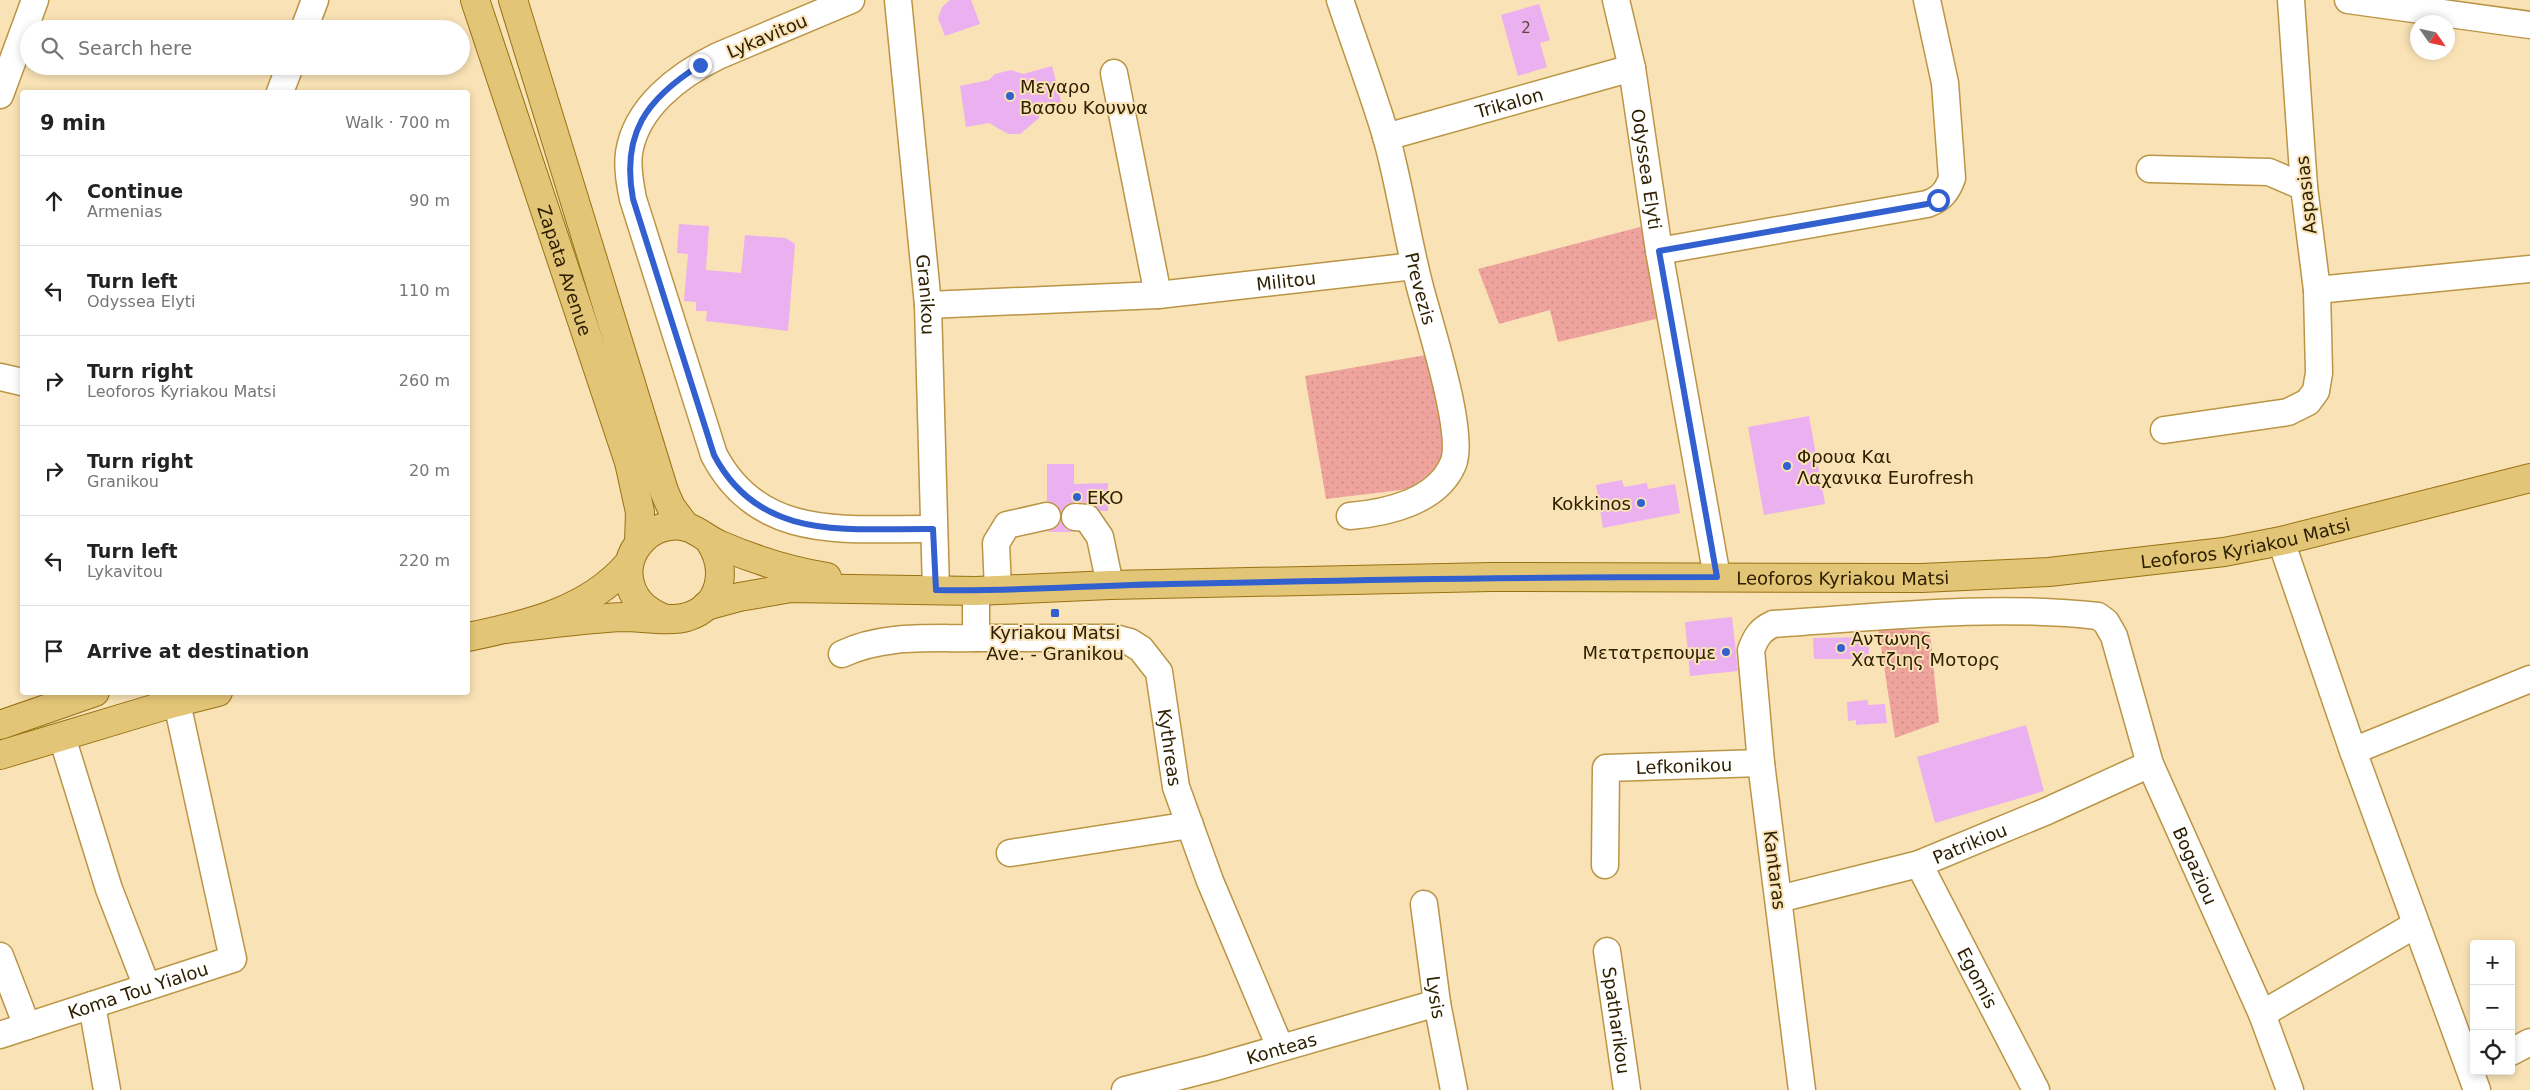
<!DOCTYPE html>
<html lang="en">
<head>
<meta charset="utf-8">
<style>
  :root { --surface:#fff; --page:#f6f6f6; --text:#222; --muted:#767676; --line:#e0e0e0 }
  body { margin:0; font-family:"DejaVu Sans",sans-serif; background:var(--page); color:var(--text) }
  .controls { position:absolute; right:15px; bottom:15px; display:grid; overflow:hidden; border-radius:5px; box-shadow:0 2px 8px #0003 }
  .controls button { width:45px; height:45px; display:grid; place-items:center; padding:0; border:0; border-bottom:1px solid var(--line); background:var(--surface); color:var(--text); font:25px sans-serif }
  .compass { position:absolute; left:2410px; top:15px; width:45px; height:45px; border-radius:50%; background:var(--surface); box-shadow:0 2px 8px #0003; rotate:124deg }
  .stop { position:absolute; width:15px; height:15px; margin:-11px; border:4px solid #3260cf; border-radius:50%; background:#fff }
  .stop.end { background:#3260cf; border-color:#fff; box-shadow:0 1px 5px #0008 }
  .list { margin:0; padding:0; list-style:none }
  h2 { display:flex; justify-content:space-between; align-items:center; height:65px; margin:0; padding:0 20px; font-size:21px }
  h2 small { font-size:16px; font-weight:400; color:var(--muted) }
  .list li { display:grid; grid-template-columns:32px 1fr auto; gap:15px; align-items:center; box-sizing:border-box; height:90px; padding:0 20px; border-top:1px solid var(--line) }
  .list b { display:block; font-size:19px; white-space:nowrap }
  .list p { margin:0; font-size:16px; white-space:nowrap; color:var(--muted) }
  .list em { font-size:16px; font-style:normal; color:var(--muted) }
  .icon { flex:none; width:28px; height:28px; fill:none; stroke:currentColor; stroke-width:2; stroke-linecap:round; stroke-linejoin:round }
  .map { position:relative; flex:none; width:2530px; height:1090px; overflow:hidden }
  .search { position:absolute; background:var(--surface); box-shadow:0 2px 8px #0003; left:20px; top:20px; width:450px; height:55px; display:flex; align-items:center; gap:12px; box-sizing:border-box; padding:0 18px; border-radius:28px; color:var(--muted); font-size:19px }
  .panel { position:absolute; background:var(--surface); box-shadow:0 2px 8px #0003; left:20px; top:90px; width:450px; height:605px; border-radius:5px }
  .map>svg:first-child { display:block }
  .green { fill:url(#green-dots) }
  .building { fill:#ebb0f0 }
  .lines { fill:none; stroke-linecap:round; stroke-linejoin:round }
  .minor-casing { stroke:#ba9545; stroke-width:29 }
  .major-casing { stroke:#987213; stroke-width:30 }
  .minor { stroke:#fff; stroke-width:26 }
  .major { stroke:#e3c577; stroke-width:28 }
  .route { stroke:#3260cf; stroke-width:6 }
  .poi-dot { fill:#3260cf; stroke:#f9e2b5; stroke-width:2 }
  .labels { text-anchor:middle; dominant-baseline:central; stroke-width:4; stroke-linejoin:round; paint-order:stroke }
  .number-label { font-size:15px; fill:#5d443c }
  .street-label { font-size:18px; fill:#2e2000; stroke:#f9e2b5 }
  .poi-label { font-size:18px; fill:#2e2000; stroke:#f9e2b5; text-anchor:start }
</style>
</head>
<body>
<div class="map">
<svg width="2530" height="1090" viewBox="0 0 2530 1090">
  <defs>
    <pattern id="green-dots" width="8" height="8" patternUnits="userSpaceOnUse" patternTransform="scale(1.25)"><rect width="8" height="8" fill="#efa39d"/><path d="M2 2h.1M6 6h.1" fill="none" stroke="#cd8c85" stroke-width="1.8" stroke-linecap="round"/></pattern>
  </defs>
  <rect width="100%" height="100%" fill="#f9e2b5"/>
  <path class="green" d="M1644 226 1660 318 1558 342 1550 310 1499 324 1478 269Z
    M1437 353 1449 452 1432 472 1409 489 1326 499 1305 376Z
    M1878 627 1930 632 1939 722 1895 738Z"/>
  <path class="building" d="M950 0H971L980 24 945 36 938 18 942 7Z
    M1539 4 1550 40 1540 43 1547 67 1518 76 1501 15Z
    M1052 66 1062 105 1042 111 1038 119 1020 134H1008L989 123 966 127 960 86 989 80 995 74 1011 70 1023 74Z
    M679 224 709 226 706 270 741 273 745 235 786 238 795 244 788 331 706 321 707 311H696V302L684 301 688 254 677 253Z
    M1809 416 1825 504 1764 515 1748 427Z
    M1047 464H1074V484L1108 483V511H1100L1089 503 1076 502 1068 504 1061 512 1058 506 1047 501Z
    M1622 480 1624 487 1647 483 1648 489 1675 484 1680 513 1603 528 1596 485Z
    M1061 521 1066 529 1075 532H1047L1057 527Z
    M1732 617 1738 671 1690 676 1685 622Z
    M1869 637V659H1814L1813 638Z
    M1868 700V705L1885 704 1887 723 1856 725V720L1848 721 1847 702Z
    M2026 725 2044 791 1935 823 1917 757Z"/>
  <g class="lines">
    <g class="minor-casing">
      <g id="minor">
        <path d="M851 0 718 56C679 75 636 107 629 153 627 168 630 184 633 199L714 455C760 543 849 528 933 529"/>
        <path id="s1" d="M898 0 928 305 936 590"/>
        <path id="s2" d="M1340 0C1355 45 1372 90 1386 136 1400 186 1407 238 1420 287 1429 323 1466 434 1453 464 1437 502 1386 513 1350 516"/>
        <path id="s3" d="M1616 0 1632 68 1659 251 1717 577"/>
        <path d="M2348 0 2530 25"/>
        <path d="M304 29 315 0"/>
        <path d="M1114 73 1158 295"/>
        <path d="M280 92 290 66"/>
        <path d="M0 95 35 0"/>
        <path id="s4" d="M1386 137 1632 68"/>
        <path d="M2150 169 2269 172 2304 187"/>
        <path d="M1659 251 1927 204C1941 199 1947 192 1952 178L1945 83 1927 0"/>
        <path d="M2317 290 2530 269"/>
        <path id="s5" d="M928 305 1158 295 1414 266"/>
        <path d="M0 377 22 382"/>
        <path d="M2164 430 2288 412 2308 402 2316 391 2319 373 2317 290 2304 187 2291 0"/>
        <path d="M1075 517 1087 518 1100 537 1110 585"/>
        <path d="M2281 541 2353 751 2477 1090"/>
        <path d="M998 590 996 543 1007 525 1047 516"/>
        <path id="s6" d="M976 591V638H1115L1130 642 1141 649 1159 672 1176 787 1210 881 1280 1047"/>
        <path d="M842 654C884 634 931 639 976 638"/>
        <path d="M62 737 109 889 147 987"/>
        <path d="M2353 751 2530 679"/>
        <path d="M1010 853 1190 825"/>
        <path id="s7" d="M1919 864 2036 1090"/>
        <path id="s8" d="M1605 865 1606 768 1761 763"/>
        <path id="s9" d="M1779 899 1919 864 2047 811 2150 764"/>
        <path id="s10" d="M1424 904 1437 1003 1454 1090"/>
        <path id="s11" d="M1607 951 1627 1090"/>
        <path d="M0 956 27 1026"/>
        <path d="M92 1005 107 1090"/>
        <path d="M2262 1014 2415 925"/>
        <path id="s12" d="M0 1035 233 959 177 703"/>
        <path d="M2511 1052 2530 1042"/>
        <path id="s13" d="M1125 1090 1212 1068 1437 1003"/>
        <path id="s14" d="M1802 1090 1761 763 1751 650C1756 637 1760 630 1773 624 1880 617 1991 604 2098 616L2106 622 2114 636 2150 764 2262 1014 2290 1090"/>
      </g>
    </g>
    <g class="major-casing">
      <g id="major">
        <path id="s15" d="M475 0 629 462 640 512 639 543"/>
        <path d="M513 0 664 491 671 507 686 527"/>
        <path id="s16" d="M706 606 739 597 791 588 976 591 1110 585 1491 577 1922 578 2049 572 2224 552 2281 541 2530 478"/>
        <path d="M663 618C648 612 636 603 631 587 619 553 652 518 687 527 699 531 708 540 720 545 755 560 789 571 827 577"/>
        <path d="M506 629C545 624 584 619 623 617 640 617 672 622 687 617 723 606 728 568 709 540"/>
        <path d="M468 637C526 625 589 611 629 563"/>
        <path d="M0 725 95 692"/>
        <path d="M0 755 163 706 218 692"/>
      </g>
    </g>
    <use href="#minor" class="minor"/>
    <use href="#major" class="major"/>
  </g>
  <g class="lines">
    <path class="route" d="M700 65C646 99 621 134 633 199L714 455C760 543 849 528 933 529L936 590C1014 592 1093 585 1171 584 1353 580 1535 577 1717 577L1659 251 1927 204 1938 200"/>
  </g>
  <g class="poi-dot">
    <circle cx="1010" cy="96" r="5"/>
    <circle cx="1787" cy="466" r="5"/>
    <circle cx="1077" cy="497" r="5"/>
    <circle cx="1641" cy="503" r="5"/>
    <rect x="1050" y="608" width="10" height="10" rx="2.5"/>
    <circle cx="1841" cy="648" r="5"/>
    <circle cx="1726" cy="652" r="5"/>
  </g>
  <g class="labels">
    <g class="number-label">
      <text x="1526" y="28">2</text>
    </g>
    <g class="street-label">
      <text transform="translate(767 36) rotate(-23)">Lykavitou</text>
      <text stroke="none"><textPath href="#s4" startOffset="128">Trikalon</textPath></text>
      <text stroke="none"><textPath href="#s3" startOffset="172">Odyssea Elyti</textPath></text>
      <text transform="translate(2306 195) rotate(-96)">Aspasias</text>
      <text stroke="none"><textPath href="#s15" startOffset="285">Zapata Avenue</textPath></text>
      <text stroke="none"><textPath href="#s5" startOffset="359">Militou</textPath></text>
      <text stroke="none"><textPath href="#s2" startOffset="300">Prevezis</textPath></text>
      <text stroke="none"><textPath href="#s1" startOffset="296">Granikou</textPath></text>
      <text stroke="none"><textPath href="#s16" startOffset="1544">Leoforos Kyriakou Matsi</textPath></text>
      <text stroke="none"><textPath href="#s16" startOffset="1139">Leoforos Kyriakou Matsi</textPath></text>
      <text stroke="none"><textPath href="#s6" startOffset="320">Kythreas</textPath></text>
      <text stroke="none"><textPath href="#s8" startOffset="175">Lefkonikou</textPath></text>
      <text stroke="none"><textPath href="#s9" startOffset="199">Patrikiou</textPath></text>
      <text stroke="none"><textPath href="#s14" startOffset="1074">Bogaziou</textPath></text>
      <text transform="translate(1775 870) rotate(83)">Kantaras</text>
      <text stroke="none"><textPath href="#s7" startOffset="128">Egomis</textPath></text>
      <text stroke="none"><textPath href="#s12" startOffset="145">Koma Tou Yialou</textPath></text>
      <text stroke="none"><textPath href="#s10" startOffset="94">Lysis</textPath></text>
      <text stroke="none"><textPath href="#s11" startOffset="70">Spatharikou</textPath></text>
      <text stroke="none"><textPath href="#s13" startOffset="162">Konteas</textPath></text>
    </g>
    <g class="poi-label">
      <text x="1020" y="86">Μεγαρο<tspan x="1020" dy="21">Βασου Κουννα</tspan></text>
      <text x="1797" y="456">Φρουα Και<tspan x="1797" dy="21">Λαχανικα Eurofresh</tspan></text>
      <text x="1087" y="497">EKO</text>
      <text x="1631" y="503" text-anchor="end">Kokkinos</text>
      <text x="1055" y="632" text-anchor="middle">Kyriakou Matsi<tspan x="1055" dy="21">Ave. - Granikou</tspan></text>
      <text x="1851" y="638">Αντωνης<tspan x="1851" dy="21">Χατζιης Μοτορς</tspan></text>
      <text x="1716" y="652" text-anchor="end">Μετατρεπουμε</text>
    </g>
  </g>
</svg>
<div class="controls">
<button>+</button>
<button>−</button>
<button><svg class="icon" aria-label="locate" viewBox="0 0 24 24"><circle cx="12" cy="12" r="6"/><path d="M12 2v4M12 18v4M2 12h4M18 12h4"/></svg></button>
</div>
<svg class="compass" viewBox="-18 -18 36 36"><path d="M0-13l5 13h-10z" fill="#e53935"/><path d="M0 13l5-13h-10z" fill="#767676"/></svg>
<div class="stop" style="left:1938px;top:200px"></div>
<div class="stop end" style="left:700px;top:65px"></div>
<div class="search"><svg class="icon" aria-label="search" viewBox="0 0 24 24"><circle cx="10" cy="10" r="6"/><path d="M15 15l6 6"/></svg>Search here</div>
<section class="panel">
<h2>9 min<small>Walk · 700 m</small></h2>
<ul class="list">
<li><svg class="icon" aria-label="ahead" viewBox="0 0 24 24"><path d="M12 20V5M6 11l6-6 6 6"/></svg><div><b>Continue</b><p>Armenias</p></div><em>90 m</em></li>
<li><svg class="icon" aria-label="left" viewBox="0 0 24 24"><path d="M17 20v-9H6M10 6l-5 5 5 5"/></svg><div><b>Turn left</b><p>Odyssea Elyti</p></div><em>110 m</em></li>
<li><svg class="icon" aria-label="right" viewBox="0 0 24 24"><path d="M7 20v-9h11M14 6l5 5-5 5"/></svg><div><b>Turn right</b><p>Leoforos Kyriakou Matsi</p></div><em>260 m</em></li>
<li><svg class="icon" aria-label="right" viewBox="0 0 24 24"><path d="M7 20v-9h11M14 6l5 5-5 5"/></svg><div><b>Turn right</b><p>Granikou</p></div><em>20 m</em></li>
<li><svg class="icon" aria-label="left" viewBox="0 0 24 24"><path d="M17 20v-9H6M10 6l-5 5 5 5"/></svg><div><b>Turn left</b><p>Lykavitou</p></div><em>220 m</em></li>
<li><svg class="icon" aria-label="arrive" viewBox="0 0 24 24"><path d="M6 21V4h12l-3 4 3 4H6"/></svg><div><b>Arrive at destination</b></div></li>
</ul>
</section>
</div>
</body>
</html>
